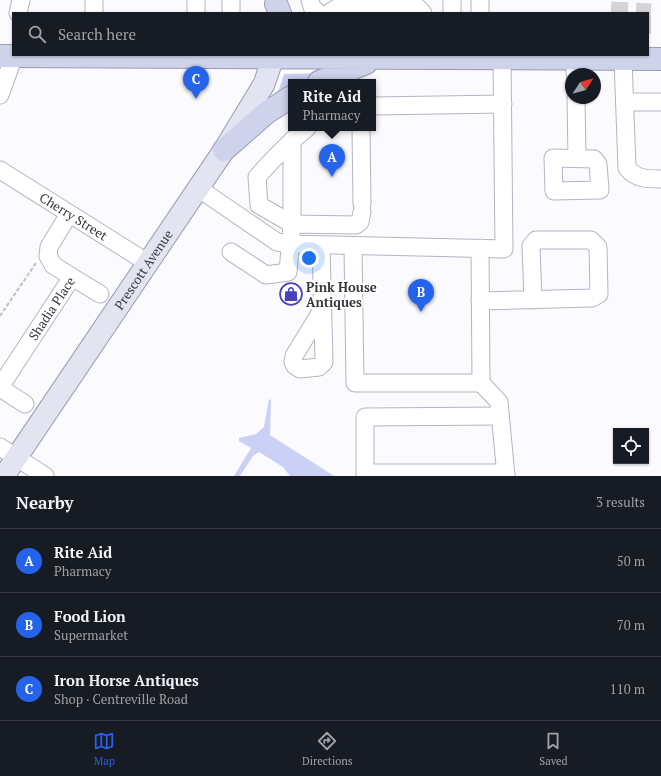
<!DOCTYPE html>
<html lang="en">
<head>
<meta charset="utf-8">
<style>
  :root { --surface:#171b24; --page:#242831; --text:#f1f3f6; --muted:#9ea1a6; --line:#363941; --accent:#2563eb }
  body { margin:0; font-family:"PT Serif",serif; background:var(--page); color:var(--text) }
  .controls { position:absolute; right:12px; bottom:12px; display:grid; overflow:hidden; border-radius:0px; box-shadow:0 1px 3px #0004 }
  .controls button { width:36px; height:36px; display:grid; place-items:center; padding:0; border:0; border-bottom:1px solid var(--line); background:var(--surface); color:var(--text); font:20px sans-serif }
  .compass { position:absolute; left:565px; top:68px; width:36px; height:36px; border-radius:50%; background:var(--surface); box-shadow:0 1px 3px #0004; rotate:54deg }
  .you { position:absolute; left:309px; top:258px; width:14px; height:14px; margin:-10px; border:3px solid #fff; border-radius:50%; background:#1a73e8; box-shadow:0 0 0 6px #1a73e833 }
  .badge { display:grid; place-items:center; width:26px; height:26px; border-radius:50%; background:var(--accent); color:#fff; font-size:13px; font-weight:700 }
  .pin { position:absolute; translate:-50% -33px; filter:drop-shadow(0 1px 2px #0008) }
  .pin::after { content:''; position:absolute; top:21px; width:14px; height:12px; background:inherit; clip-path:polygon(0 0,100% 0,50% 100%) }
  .popup { position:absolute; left:288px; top:79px; width:88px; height:52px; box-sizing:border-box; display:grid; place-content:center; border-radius:0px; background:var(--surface); filter:drop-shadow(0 1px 3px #0005); font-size:13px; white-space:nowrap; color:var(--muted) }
  .popup b { font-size:15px; color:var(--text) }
  .popup::after { content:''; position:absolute; left:50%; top:100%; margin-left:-8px; border:8px solid transparent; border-top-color:var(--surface) }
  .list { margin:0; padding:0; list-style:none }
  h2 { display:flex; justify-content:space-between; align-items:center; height:52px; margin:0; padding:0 16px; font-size:17px }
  h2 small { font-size:13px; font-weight:400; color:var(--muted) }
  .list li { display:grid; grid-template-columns:26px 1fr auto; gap:12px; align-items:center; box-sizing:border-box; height:64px; padding:0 16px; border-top:1px solid var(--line) }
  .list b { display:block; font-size:15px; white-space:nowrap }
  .list p { margin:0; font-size:13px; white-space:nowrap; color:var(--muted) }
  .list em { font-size:13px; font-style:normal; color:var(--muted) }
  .icon { flex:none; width:22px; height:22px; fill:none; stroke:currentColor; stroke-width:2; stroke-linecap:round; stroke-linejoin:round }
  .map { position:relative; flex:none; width:661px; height:476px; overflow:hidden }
  .search { position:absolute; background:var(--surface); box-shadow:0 1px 3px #0004; left:12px; right:12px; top:12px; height:44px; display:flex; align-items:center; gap:10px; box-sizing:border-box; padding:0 14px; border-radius:0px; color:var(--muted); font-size:15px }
  .sheet { height:244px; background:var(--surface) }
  nav { display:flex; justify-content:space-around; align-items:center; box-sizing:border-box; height:56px; border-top:1px solid var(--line); background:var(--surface); font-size:11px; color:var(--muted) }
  nav a { display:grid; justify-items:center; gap:2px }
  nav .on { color:var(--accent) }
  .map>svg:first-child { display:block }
  .green { fill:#cbd0f5 }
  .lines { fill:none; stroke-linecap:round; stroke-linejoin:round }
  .minor-tunnel { stroke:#d4d4d8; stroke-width:17; stroke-dasharray:17 8; stroke-linecap:butt }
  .minor-casing { stroke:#b2b4c3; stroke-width:19 }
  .major-casing { stroke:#999cae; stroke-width:23 }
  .highway-casing { stroke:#999cae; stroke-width:24 }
  .path { stroke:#c0c0c4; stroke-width:2; stroke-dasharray:4 2; stroke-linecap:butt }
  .minor { stroke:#fff; stroke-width:17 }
  .major { stroke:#e2e4f2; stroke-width:21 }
  .highway { stroke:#ced2ea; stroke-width:22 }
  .labels { text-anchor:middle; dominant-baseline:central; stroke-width:4; stroke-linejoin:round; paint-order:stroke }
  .street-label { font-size:13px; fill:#37383e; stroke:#fff }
  .poi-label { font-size:13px; font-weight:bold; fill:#37383e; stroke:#fff; text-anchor:start }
</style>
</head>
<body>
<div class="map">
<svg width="661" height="476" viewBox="0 0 661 476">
  <rect width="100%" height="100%" fill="#fbfbfe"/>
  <path class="green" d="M328 73 305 82H291V89L270 101 279 89 284 74Z
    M269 399 271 400 270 435 334 476H290L283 467 259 452 253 456 240 476H234L251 448 239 441V438L256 434 264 427Z"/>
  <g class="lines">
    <path class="minor-tunnel" d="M611 10 651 12
      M648 25H651"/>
    <g class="minor-casing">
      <g id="minor">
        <path d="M310 0 312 7 318 13"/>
        <path d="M452 0V13"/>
        <path d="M480 0V13"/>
        <path d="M408 6 417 7 423 13"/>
        <path d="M18 13 21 0"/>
        <path d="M94 13V0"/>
        <path d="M196 13V0"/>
        <path d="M231 13V0"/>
        <path d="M329 13 340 6H399"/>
        <path d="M575 59V74"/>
        <path d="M623 59 627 168C636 179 647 179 661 179"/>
        <path d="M0 95 14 56"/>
        <path d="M576 98 577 158"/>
        <path d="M625 102H661"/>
        <path d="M373 106 503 104"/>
        <path d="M361 128 362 204"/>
        <path d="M292 140V224L259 205 257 177C273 159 288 143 307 128"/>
        <path d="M553 158 594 159 598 164 600 190 554 191Z"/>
        <path id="s1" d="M0 170 148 263"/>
        <path d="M198 188 277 242 290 244 504 249 502 58"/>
        <path d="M321 245 324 362 319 367 300 369 295 366 293 362 294 356 322 310"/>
        <path d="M353 246 355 383H481L480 248"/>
        <path d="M231 252 266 275 288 272 292 224 356 225 360 222 362 212"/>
        <path d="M72 277 100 294"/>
        <path d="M480 301 592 298 599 294 598 247 591 240H536L531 246 533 300"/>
        <path d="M481 383 499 402 506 476"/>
        <path id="s2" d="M0 387 72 277 53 265 48 256 49 247 69 214"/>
        <path d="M0 388 25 404"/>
        <path d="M500 416 365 417V473H506"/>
        <path d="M0 447 45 476"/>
      </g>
    </g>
    <g class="major-casing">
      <g id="major">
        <path id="s3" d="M4 476 224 150 264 84 274 55"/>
      </g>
    </g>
    <g class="highway-casing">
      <path id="highway" d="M276 4 280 13
        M0 56 661 59
        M319 82 366 63
        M224 150 266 113 291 97"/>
    </g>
    <path class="path" d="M0 316 36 263"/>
    <use href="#minor" class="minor"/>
    <use href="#major" class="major"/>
    <use href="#highway" class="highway"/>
  </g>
  <defs>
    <g id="shop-ring" transform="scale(1.15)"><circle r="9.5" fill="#fff" stroke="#4941b8" stroke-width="1.5"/><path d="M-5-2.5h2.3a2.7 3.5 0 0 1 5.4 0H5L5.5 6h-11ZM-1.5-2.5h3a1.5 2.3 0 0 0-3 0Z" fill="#4941b8"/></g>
  </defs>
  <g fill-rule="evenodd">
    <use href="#shop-ring" x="291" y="294"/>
  </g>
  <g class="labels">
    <g class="street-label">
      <text stroke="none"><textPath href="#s1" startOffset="87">Cherry Street</textPath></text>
      <text stroke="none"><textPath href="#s3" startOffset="249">Prescott Avenue</textPath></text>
      <text stroke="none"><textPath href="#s2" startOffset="94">Shadia Place</textPath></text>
    </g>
    <g class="poi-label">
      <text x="306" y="287">Pink House<tspan x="306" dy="15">Antiques</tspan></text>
    </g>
  </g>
</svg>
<div class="controls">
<button><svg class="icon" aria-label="locate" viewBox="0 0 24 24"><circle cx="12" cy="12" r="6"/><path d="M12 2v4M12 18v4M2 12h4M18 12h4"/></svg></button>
</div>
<svg class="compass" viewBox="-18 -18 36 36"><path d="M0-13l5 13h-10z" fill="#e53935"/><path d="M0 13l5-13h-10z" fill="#9ea1a6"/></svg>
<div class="you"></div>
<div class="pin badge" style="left:332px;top:177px">A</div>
<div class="popup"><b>Rite Aid</b>Pharmacy</div>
<div class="pin badge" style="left:421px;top:312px">B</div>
<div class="pin badge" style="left:196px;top:99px">C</div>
<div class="search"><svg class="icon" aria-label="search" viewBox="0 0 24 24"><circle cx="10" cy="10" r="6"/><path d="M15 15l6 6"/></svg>Search here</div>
</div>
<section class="sheet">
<h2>Nearby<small>3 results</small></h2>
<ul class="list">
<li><span class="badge">A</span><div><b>Rite Aid</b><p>Pharmacy</p></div><em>50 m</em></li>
<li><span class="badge">B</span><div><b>Food Lion</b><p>Supermarket</p></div><em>70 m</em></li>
<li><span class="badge">C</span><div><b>Iron Horse Antiques</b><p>Shop · Centreville Road</p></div><em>110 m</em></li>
</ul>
</section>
<nav>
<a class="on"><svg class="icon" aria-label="map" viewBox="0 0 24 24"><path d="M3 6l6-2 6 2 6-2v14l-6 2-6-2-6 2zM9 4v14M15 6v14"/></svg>Map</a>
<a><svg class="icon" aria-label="directions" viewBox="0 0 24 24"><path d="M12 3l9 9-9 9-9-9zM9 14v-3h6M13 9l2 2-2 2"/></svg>Directions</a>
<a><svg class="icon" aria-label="saved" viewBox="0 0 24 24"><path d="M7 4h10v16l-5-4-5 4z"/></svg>Saved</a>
</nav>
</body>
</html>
